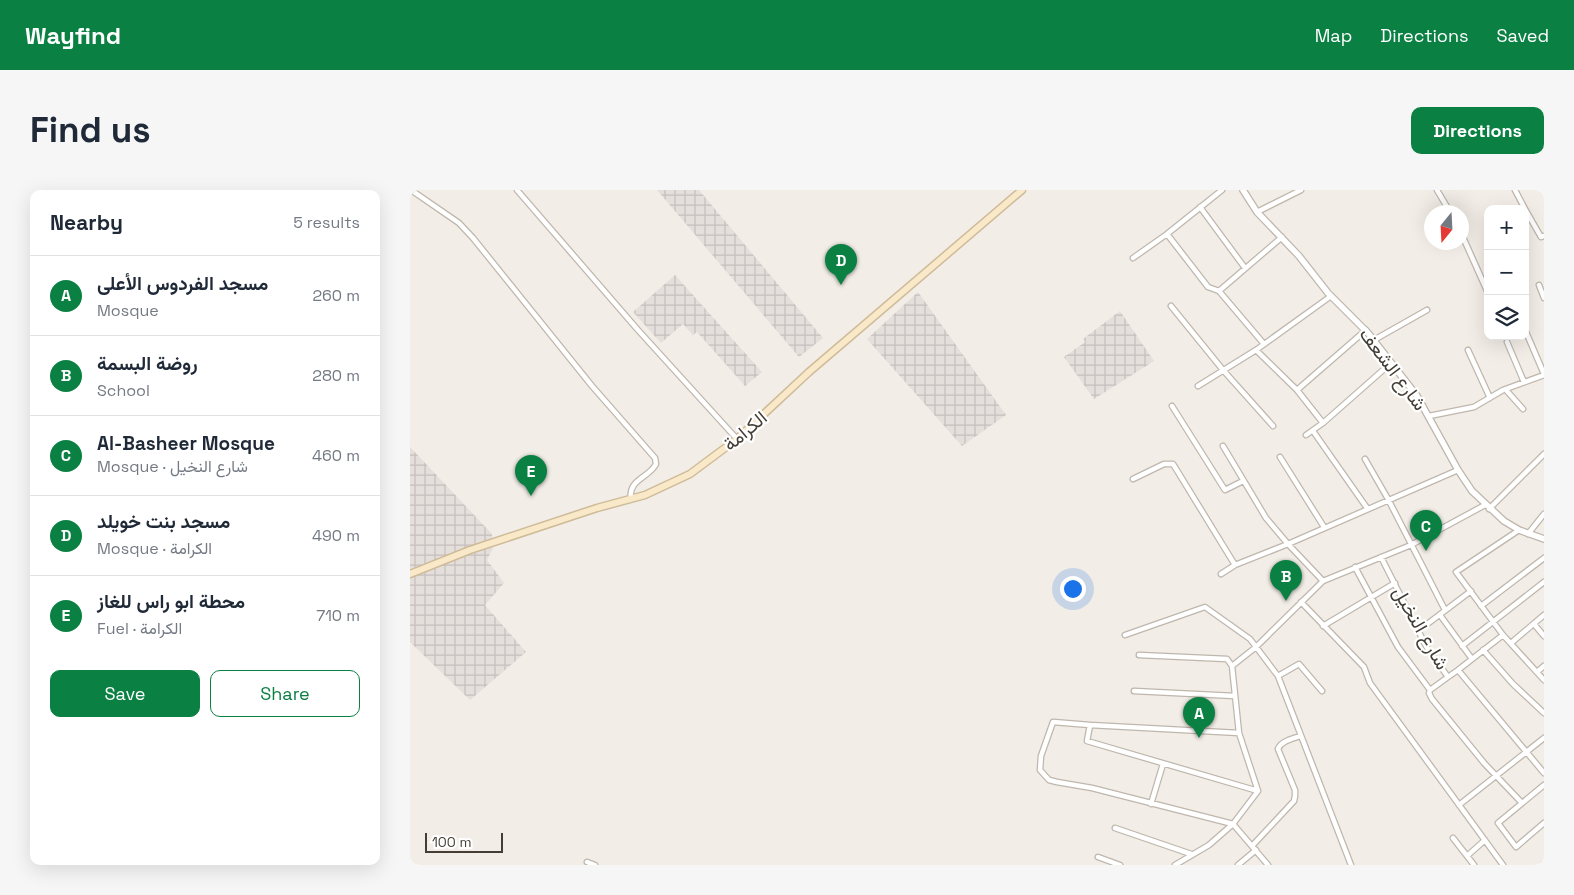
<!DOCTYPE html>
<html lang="en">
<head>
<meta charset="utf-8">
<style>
  :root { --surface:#fff; --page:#f6f6f7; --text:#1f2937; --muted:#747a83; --line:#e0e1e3; --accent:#0b8043 }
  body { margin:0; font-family:"Space Grotesk",Vazirmatn,sans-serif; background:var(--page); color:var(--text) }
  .controls { position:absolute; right:15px; top:15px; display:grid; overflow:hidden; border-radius:10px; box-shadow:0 5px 20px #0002 }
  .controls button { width:45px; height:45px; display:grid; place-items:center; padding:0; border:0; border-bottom:1px solid var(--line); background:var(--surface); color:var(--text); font:25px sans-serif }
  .compass { position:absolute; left:1014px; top:15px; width:45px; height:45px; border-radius:50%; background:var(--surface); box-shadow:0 5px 20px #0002; rotate:198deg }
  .scale { position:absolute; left:15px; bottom:12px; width:78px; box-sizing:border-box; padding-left:5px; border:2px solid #443d36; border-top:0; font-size:14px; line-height:18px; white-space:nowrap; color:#443d36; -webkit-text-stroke:4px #fff; paint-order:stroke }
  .you { position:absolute; left:662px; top:398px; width:18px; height:18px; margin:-12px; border:4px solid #fff; border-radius:50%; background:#1a73e8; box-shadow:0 0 0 8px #1a73e833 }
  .badge { display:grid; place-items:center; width:32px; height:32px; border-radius:50%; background:var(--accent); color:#fff; font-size:16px; font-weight:700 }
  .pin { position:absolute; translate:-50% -41px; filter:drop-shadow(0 1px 2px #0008) }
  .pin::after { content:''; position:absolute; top:26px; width:18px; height:15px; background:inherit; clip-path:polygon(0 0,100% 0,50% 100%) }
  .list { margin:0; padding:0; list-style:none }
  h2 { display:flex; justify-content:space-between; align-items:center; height:65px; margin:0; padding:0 20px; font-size:21px }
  h2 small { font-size:16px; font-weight:400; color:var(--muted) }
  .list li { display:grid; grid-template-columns:32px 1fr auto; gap:15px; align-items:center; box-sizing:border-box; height:80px; padding:0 20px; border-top:1px solid var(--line) }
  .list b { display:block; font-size:19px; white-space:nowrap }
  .list p { margin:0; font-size:16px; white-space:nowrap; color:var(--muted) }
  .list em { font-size:16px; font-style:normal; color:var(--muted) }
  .actions { display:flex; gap:10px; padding:15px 20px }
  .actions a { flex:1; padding:11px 0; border:1px solid var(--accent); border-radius:10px; text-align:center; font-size:18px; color:var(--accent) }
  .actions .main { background:var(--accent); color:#fff }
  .icon { flex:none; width:28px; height:28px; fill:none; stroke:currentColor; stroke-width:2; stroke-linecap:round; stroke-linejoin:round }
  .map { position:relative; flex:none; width:1134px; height:675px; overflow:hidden; border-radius:10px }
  header { display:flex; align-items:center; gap:30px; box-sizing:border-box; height:70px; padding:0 25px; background:var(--accent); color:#fff }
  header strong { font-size:24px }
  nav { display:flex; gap:28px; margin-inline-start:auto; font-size:18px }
  .intro { display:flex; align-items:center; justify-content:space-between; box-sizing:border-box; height:120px; padding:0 30px }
  h1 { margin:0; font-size:35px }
  .button { padding:12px 22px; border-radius:10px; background:var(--accent); color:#fff; font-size:18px; font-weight:700 }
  main { display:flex; gap:30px; padding:0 30px }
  aside { flex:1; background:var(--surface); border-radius:10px; box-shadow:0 5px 20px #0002 }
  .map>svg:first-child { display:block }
  .industrial { fill:url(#industrial-grid) }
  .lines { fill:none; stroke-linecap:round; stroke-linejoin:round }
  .minor-casing { stroke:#bfb7ad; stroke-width:7 }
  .tertiary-casing { stroke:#bfb7ad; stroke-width:8 }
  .secondary-casing { stroke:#cebb99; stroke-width:9 }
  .minor { stroke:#fff; stroke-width:4.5 }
  .tertiary { stroke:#fff; stroke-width:5.5 }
  .secondary { stroke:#fae9c8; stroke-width:6 }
  .labels { text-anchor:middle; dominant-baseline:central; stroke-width:4.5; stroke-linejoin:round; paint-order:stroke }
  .street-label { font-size:19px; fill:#443d36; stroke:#fff }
</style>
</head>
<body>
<header>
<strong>Wayfind</strong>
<nav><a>Map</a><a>Directions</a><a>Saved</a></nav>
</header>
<div class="intro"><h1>Find us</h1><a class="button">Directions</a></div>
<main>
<aside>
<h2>Nearby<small>5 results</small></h2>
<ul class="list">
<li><span class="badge">A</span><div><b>مسجد الفردوس الأعلى</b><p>Mosque</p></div><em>260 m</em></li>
<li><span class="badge">B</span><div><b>روضة البسمة</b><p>School</p></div><em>280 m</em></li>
<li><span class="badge">C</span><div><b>Al-Basheer Mosque</b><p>Mosque · شارع النخيل</p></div><em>460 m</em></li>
<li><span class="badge">D</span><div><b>مسجد بنت خويلد</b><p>Mosque · الكرامة</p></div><em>490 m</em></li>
<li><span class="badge">E</span><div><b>محطة ابو راس للغاز</b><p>Fuel · الكرامة</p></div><em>710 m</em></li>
</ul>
<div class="actions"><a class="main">Save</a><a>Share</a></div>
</aside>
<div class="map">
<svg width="1134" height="675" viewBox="0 0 1134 675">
  <defs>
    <pattern id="industrial-grid" width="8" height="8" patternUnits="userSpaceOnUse" patternTransform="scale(1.25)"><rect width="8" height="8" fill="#e4dfdb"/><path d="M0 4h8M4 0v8" fill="none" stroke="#c5c0bd"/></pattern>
  </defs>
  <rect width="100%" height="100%" fill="#f2ede6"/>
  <path class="industrial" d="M247 0H289L413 148 389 167Z
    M265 85 352 182 335 196 287 142 283 145 273 134 251 153 223 122Z
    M508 102 596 225 552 256 457 149Z
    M710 121 744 171 684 209 654 167 675 152 673 149Z
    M0 257 82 344 83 358 77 370 94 393 75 415 116 462 60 510 0 452Z"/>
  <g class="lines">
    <g class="minor-casing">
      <path id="minor" d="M1 0 49 33 63 48 182 196 245 268 246 274C239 288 218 289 221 309
        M107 0 228 140 327 249
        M1027 0 1040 22
        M1105 0 1115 19
        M790 17 835 78
        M1115 19 1131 47 1134 46
        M847 22 891 0
        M757 44 812 0
        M1052 45 1078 103
        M723 68 757 44 798 97 809 101 854 154
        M1129 95 1134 108
        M809 101 872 47
        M761 116 813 180 863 236
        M1116 142 1134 184
        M964 150 1017 120
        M1097 152 1114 192
        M846 160 887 200 913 233
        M1058 160 1080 208
        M788 196 846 160 921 106
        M887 200 956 140
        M1096 200 1113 219
        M762 216 815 300 833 291
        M1019 226 1064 217 1093 200 1134 185
        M903 241 957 318
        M896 245 913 233 981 173
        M813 256 856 328 878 354 913 391
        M870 267 914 337
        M955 269 978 309 1035 420
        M723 289 754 274H763L825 375
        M1079 319 1134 264
        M1109 340 1046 382 1093 445 1134 490
        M1118 344 1134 324
        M971 367 1016 456 1038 487 1048 480 1134 583
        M945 377 988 457 1020 500 1019 503 1022 509 1074 573 1112 613
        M811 384 825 375 878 354 1048 280
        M891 412 954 477 960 493 1093 675
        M1071 416 1134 368
        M1030 425 1062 469
        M1124 434 1134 446
        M913 436 985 393
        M1008 441 1061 401
        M715 445 795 417 840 449 868 486 941 675
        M1101 453 1134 425
        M1052 456 1134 392
        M1073 460 1103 494 1134 523
        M729 465 817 469 822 476 829 543 848 601 823 634 799 655 765 675
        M822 476 846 457 913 391 1001 355 1075 315
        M1048 480 1093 445
        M1127 482 1134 476
        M868 486 889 474 912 501
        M1020 500 1038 487
        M724 501 825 506
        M680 535 643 532 631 566 630 580 639 590 647 592 682 598 823 634 858 675
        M829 543 680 535 677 551 848 601
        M1134 595 1088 633 1106 657 1134 633
        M741 614 753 574
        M1049 615 1134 548
        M705 638 781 664
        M1043 648 1064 675
        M842 656 884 611 885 606V600L868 559C871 551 882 549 890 546
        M1057 666 1075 650
        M688 667 710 675
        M177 672 185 675
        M828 675 846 660
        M1133 675 1134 674"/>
    </g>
    <g class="tertiary-casing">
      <path id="tertiary" d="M833 0 847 22 889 66 918 103 958 143 1007 206 1048 280 1062 301 1094 331 1109 340 1134 349"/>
    </g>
    <g class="secondary-casing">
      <path id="secondary" d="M0 384 60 360 187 318 235 305 280 284 327 249 399 182 612 0"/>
    </g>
    <use href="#minor" class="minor"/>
    <use href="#tertiary" class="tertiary"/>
    <use href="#secondary" class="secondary"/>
  </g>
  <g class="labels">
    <g class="street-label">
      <text transform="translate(983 179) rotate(53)">شارع الشعف</text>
      <text transform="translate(335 241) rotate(-40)">الكرامة</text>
      <text transform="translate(1011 438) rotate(60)">شارع النخيل</text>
    </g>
  </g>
</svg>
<div class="controls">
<button>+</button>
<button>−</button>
<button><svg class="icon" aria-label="layers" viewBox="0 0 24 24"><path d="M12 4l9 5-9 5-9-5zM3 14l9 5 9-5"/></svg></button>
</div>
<svg class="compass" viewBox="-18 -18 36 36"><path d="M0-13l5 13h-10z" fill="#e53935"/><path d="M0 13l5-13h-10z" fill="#747a83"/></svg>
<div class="scale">100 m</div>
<div class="you"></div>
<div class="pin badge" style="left:789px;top:548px">A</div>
<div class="pin badge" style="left:876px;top:411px">B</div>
<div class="pin badge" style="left:1016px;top:361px">C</div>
<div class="pin badge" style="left:431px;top:95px">D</div>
<div class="pin badge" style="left:121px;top:306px">E</div>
</div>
</main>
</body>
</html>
